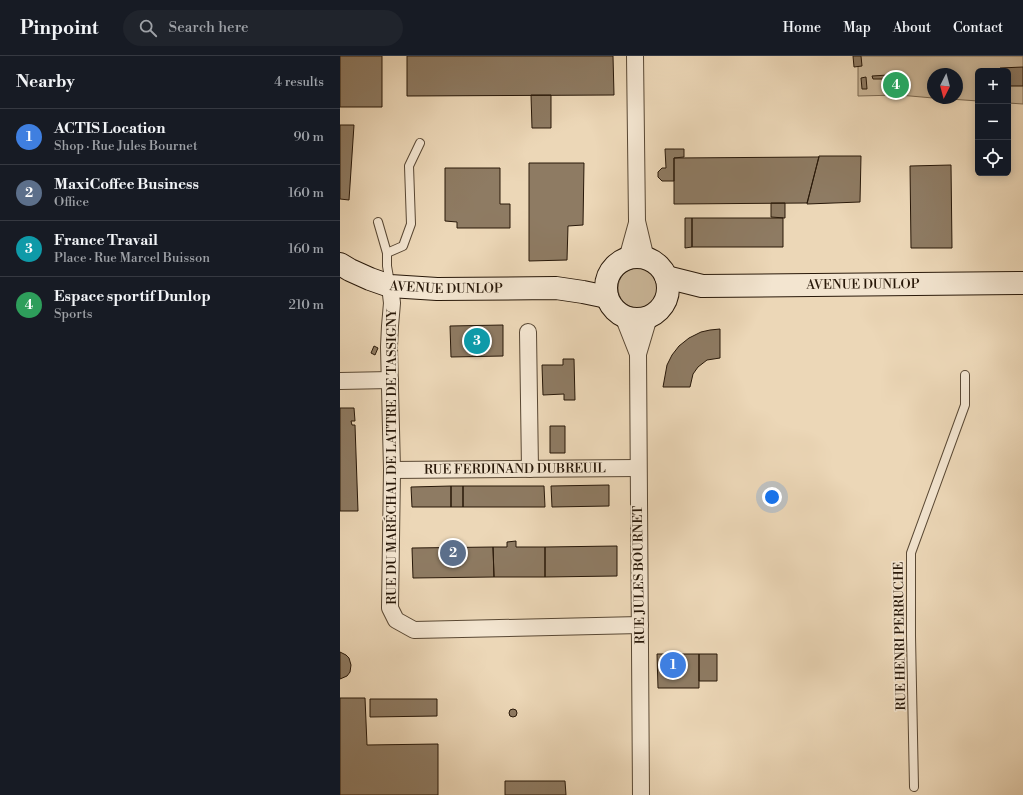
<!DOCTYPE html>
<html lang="en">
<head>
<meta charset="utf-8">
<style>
  :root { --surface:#171b24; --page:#20242c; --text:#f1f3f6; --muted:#9ea1a6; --line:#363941; --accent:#c59692 }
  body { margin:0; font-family:"Libre Bodoni",serif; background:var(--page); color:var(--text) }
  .controls { position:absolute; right:12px; top:12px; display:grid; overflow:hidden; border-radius:6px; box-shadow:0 2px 10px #0003 }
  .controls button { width:36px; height:36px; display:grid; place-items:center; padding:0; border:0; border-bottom:1px solid var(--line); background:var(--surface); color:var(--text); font:20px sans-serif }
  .compass { position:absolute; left:587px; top:12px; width:36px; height:36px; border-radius:50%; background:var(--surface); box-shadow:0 2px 10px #0003; rotate:186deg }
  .you { position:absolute; left:432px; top:441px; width:14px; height:14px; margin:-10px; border:3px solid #fff; border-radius:50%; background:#1a73e8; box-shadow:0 0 0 6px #1a73e833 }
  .badge { display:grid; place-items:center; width:26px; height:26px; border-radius:50%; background:var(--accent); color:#fff; font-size:13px; font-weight:700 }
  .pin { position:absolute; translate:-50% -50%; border:2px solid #fff; box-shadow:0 1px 4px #0006 }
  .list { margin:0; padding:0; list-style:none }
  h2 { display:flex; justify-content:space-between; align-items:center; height:52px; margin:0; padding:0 16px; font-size:17px }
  h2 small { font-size:13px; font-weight:400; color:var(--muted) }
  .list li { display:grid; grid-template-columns:26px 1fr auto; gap:12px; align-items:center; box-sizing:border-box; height:56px; padding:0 16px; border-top:1px solid var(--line) }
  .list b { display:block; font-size:15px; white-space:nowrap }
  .list p { margin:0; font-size:13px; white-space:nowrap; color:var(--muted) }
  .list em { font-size:13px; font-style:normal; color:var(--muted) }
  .icon { flex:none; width:22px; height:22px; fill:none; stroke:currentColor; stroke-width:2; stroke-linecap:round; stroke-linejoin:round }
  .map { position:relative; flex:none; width:683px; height:739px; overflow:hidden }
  header { display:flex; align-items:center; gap:24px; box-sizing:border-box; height:56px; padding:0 20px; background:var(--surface); border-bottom:1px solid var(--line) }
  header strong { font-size:19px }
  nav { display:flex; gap:22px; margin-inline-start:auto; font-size:14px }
  .search { width:280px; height:36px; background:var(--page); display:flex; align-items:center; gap:10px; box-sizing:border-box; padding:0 14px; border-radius:22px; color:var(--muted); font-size:15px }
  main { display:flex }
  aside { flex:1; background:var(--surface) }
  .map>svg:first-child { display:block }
  .green { fill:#cbb799; stroke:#7a6851 }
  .building { fill:#8e7b63; stroke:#281809 }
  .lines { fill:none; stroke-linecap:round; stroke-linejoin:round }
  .lane-casing { stroke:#594834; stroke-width:10 }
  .street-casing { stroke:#594834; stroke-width:18 }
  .secondary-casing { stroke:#281809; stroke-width:24 }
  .lane { stroke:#f3e5d0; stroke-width:8 }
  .street { stroke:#f3e5d0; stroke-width:16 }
  .secondary { stroke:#f3e5d0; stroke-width:22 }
  .labels { text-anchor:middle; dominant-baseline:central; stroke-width:3.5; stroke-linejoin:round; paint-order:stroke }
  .street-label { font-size:13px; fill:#281809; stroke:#f3e5d0 }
</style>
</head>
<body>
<header>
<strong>Pinpoint</strong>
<div class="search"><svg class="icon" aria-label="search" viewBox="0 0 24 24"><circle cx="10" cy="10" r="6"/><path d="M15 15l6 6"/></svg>Search here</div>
<nav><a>Home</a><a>Map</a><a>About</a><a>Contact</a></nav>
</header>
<main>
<aside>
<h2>Nearby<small>4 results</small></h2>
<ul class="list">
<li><span class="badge" style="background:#3f7fe0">1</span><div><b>ACTIS Location</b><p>Shop · Rue Jules Bournet</p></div><em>90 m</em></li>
<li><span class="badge" style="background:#5c6f8a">2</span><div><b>MaxiCoffee Business</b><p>Office</p></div><em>160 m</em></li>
<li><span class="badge" style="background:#0f9aa8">3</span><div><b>France Travail</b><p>Place · Rue Marcel Buisson</p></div><em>160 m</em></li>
<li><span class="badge" style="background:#2e9e5b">4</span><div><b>Espace sportif Dunlop</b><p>Sports</p></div><em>210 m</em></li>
</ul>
</aside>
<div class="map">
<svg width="683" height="739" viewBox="0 0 683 739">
  <rect width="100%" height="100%" fill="#ecd7b7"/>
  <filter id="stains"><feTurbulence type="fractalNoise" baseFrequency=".005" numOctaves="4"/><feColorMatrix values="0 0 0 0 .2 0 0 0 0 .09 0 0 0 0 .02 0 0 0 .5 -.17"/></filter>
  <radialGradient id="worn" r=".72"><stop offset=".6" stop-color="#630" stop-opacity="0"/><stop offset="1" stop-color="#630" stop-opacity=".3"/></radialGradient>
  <path class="green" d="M518 0H683V48L668 47V15H638V45L596 42H617V18H593V42L559 39 518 40Z
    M278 232a20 20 0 1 1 40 0a20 20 0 1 1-40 0Z"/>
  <path class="building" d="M0 0H42V51H0Z
    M67 0H273L274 39 67 40Z
    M513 0H521L522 10 514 11Z
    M683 11V30H668V15H661L660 12Z
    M548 19V23H533L532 20Z
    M526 21 527 33H522L521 22Z
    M191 39H211V72H192Z
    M0 69H14L9 144 0 143Z
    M325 93H344V101L334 102V125H322L318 121V116L322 112H326Z
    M479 100H521L520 146 467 148Z
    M479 101 467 147 334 148V102Z
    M189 107H244L243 169 228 170 227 204 189 205Z
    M611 109 612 192H571L570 110Z
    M105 112H160V148H170V172H117V166L105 165Z
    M431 147H445V162L431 161Z
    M345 162H352V191L345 192Z
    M352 162H443V191H352Z
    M163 269V300L111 301 110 270Z
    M380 273V302L367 304 358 311 353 318 350 331H323L327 309 332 299 339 290 349 282 361 276 370 274Z
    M34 290 38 292 35 299 31 297Z
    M223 303H234L235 344H224V338L203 339 202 309H223Z
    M0 352H14L15 365H11L12 369H15L18 455H0Z
    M210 370H225V397H210Z
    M269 429V450L212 451 211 430Z
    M111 430H123V451H111Z
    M111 430V451H72L71 431Z
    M123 430H204L205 451H123Z
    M176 485V491H205V521H154L153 491H167V486Z
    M277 490V520L205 521V491Z
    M153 491 154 521 73 522 72 492Z
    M0 596 6 599 9 602 11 609 10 616 7 620 0 623Z
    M317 598H359V632H318Z
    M359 598H377V625H359Z
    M0 642H25L27 689 98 688V739H0Z
    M30 643H97V660L30 661Z
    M169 657a4 4 0 1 1 8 0a4 4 0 1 1-8 0Z
    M165 725H225L226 739H165Z"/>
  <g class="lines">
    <g class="lane-casing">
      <path id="lane" d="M38 166 47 197V210L50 227
        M47 197 63 190 71 168 69 110 80 87
        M574 731 571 580V497L625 349V319"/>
    </g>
    <g class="street-casing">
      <g id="street">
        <path d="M295 0 297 165 306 203"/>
        <path d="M287 203 297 167"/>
        <path d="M50 230 52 247 50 270 49 291 52 414 50 552 56 564 74 574 300 569"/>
        <path d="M283 260 298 298"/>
        <path d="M188 276 190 413"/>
        <path d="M0 325 50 324"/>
        <path id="s1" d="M52 414 298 412"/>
        <path d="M301 739 298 298 309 261"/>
      </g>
    </g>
    <g class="secondary-casing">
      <g id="secondary">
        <circle cx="297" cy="232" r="31"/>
        <path id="s2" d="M0 208 10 214 30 223 50 230 97 233 216 232 243 236 267 241"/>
        <path id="s3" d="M326 221 362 230 683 227"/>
      </g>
    </g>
    <use href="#lane" class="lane"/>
    <use href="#street" class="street"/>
    <use href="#secondary" class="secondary"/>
  </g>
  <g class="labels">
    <g class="street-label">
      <text stroke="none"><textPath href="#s3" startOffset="198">AVENUE DUNLOP</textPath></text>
      <text stroke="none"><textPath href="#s2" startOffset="111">AVENUE DUNLOP</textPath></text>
      <text transform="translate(52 401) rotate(-90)">RUE DU MARÉCHAL DE LATTRE DE TASSIGNY</text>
      <text stroke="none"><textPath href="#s1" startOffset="123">RUE FERDINAND DUBREUIL</textPath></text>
      <text transform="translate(299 519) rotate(-91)">RUE JULES BOURNET</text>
      <text transform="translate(560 580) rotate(-91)">RUE HENRI PERRUCHE</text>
    </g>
  </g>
  <rect width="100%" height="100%" filter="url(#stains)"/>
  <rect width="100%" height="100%" fill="url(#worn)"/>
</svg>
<div class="controls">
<button>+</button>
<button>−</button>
<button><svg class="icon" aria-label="locate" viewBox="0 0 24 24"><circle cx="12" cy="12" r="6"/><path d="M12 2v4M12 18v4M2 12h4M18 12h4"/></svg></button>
</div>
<svg class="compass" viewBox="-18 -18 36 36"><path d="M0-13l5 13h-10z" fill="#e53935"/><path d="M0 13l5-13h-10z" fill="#9ea1a6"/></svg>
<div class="you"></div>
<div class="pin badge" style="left:333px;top:609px;background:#3f7fe0">1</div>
<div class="pin badge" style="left:113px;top:497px;background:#5c6f8a">2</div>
<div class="pin badge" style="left:137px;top:285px;background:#0f9aa8">3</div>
<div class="pin badge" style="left:556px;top:29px;background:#2e9e5b">4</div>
</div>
</main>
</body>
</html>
